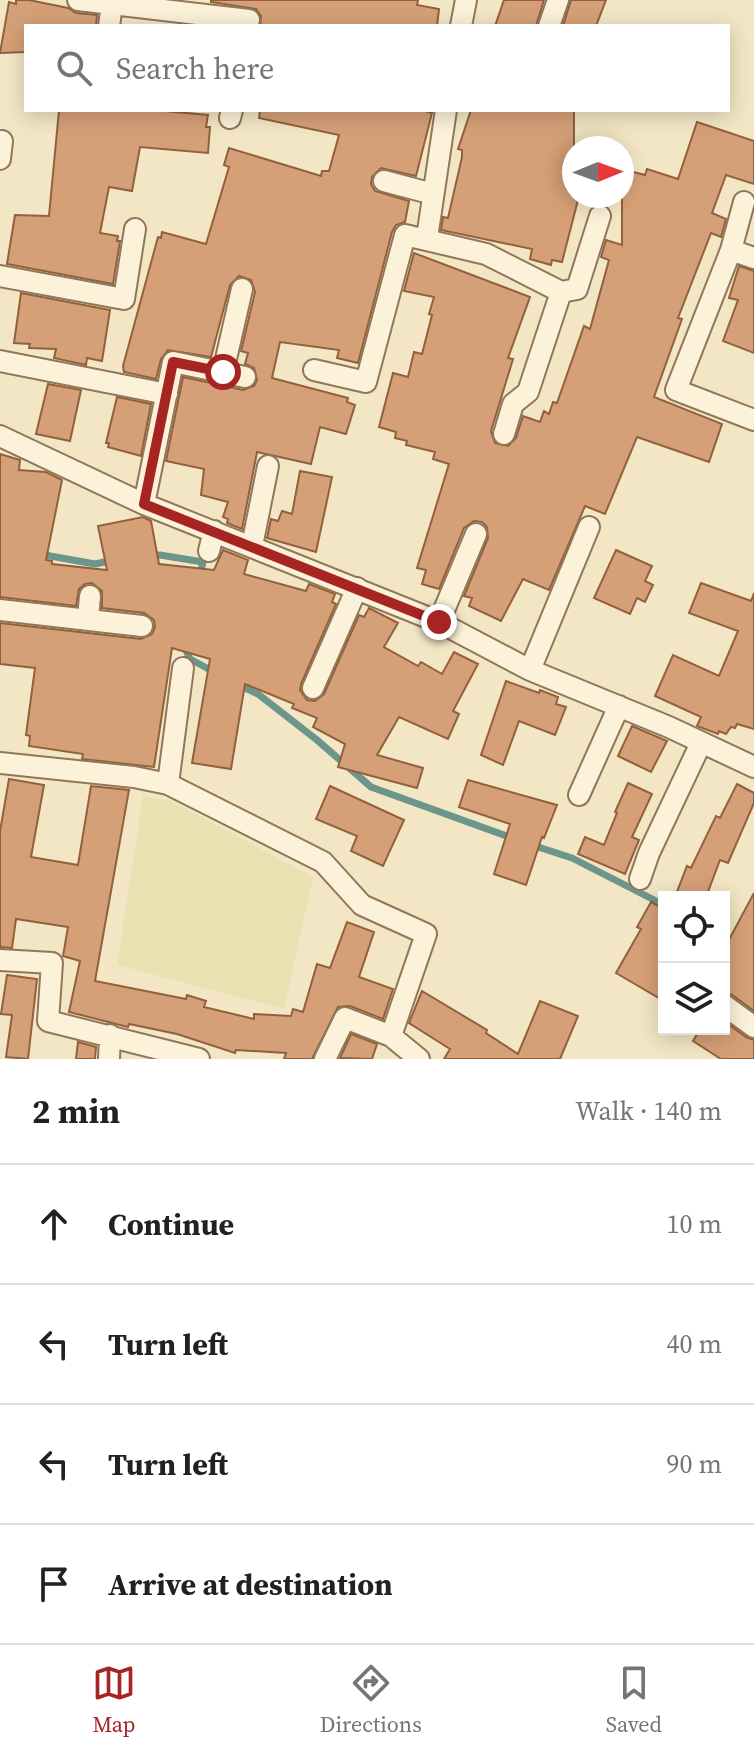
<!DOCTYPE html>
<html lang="en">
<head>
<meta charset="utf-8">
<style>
  :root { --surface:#fff; --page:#f6f6f6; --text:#202124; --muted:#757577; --line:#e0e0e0; --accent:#a62422 }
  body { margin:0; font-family:"Source Serif 4",serif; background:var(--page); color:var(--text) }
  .controls { position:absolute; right:24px; bottom:24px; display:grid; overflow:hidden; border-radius:0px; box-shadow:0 4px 20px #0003 }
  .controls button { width:72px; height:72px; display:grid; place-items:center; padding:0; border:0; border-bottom:2px solid var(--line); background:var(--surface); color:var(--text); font:40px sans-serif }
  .compass { position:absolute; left:562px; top:136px; width:72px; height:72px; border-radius:50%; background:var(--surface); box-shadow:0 4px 20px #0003; rotate:89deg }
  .stop { position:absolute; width:24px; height:24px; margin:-18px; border:6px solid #a62422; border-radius:50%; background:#fff }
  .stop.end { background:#a62422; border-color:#fff; box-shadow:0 2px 8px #0008 }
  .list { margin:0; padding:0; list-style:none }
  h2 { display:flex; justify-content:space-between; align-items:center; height:104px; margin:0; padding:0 32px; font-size:34px }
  h2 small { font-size:26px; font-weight:400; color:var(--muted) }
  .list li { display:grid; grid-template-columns:52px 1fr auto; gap:24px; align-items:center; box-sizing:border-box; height:120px; padding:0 32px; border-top:2px solid var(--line) }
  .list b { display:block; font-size:30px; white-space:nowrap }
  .list em { font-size:26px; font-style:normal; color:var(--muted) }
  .icon { flex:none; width:44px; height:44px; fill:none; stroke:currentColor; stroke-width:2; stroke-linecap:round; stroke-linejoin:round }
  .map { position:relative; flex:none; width:754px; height:1059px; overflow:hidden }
  .search { position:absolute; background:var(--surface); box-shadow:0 4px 20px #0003; left:24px; right:24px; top:24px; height:88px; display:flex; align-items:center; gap:20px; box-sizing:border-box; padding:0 28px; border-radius:0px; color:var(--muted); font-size:30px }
  .sheet { height:584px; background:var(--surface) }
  nav { display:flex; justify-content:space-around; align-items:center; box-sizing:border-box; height:112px; border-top:2px solid var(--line); background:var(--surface); font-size:22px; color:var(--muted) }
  nav a { display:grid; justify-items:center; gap:4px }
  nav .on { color:var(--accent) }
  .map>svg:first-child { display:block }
  .farmland { fill:#e9e1b1 }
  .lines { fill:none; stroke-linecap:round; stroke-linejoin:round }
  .stream { stroke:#6c958c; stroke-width:7 }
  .building { fill:#d5a077; stroke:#92603c; stroke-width:2 }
  .minor-casing { stroke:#907759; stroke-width:24 }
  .minor { stroke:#fcf2da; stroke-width:20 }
  .route { stroke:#a62422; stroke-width:10 }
</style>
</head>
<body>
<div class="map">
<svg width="754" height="1059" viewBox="0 0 754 1059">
  <rect width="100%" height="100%" fill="#f3e6c5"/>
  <path class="farmland" d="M143 796 171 801 313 877 284 1009 117 965Z"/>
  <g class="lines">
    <path class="stream" d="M39 554 95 564 114 560
      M150 556 160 555 203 562 200 575
      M184 646 190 659 216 673
      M237 684 258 694 317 740 371 787 512 838
      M532 845 572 858 664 905"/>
  </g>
  <path class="building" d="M16 0H29L68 8 76 13 97 15 96 26H26L25 52 0 53 9 2 16 4Z
    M211 0H418L417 5 439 9 437 26H260L261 16 256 9 211 2Z
    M504 0H544L536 26H495Z
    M571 0H606L596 26H563Z
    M59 110H154L208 115 206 127H210L208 153 140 147 132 191 109 187 100 233 118 236 117 241H120L113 284 7 264 15 215 49 216Z
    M260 110H422L432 113 416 176 381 168 372 177 371 184 375 191 409 201 405 222 396 225 392 232 358 363 337 358 339 350 280 342 272 378 348 398 347 402 355 405 346 434 320 427 311 464 257 452 242 529 227 523 228 519 223 517 228 502 201 495 204 469 166 461 183 377 243 390 254 386 257 380 254 368 245 364 248 353 241 351 255 292 251 280 239 276 230 285 211 357 168 350 161 359 156 379 124 372 123 366 158 237 161 238 162 232 206 244 229 167 224 165 229 148 321 176 322 171H329L339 135 259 118Z
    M471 110H574V196H579L562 262 552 260 551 265 530 259 532 249 441 230 443 217 448 218 462 157V150L458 149Z
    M697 122 754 141V184L726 175 712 213 726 219 721 237 711 233 678 318 682 319 654 397 722 424 709 462 637 437 605 514 585 506 549 590 523 579 501 621 469 606 472 598 464 596 488 538 487 527 482 522 474 521 464 528 439 589 422 584 426 570 417 568 449 464 433 459 435 452 406 445 407 441 395 438 396 432 379 427 393 373 408 377 414 352 422 354 432 315 429 314 434 297 404 291 414 253 530 297 508 358 513 359 491 431 495 443 508 446 516 438 523 416 540 422 544 411 549 414 553 402 557 403 584 326 590 329 609 260 601 257 606 240 622 245V169L645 175 647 169 678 179Z
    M739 266 754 271V353L723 341 738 300 729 298Z
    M21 293 110 310 102 361 87 358 86 365 54 358 56 349 29 348 30 344 14 343Z
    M48 384 81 390 70 441 36 434Z
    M117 397 151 404 141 456 108 447 109 443H106Z
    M0 454 20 460 19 470 46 472 62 480 46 560 52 561V564L107 570 98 526 143 517 151 521 159 564 214 570 223 550 248 560 244 574 306 591 309 584 335 594 332 602 336 604 301 684 300 690 307 700 315 701 324 694 359 615 364 617 369 608 398 623 384 647 418 666 421 662 442 674 454 652 478 664 453 711 459 714 448 739 399 717 377 755 423 768 417 788 338 767 345 744 313 727 317 718 292 708 294 704 245 684 231 769 192 763 210 659 172 648 154 767 82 759 83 754 29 746 30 736 26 735 35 668 0 664V623L141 639 152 634 155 627 154 620 144 613 102 608V591L92 583 85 584 79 589 76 606 0 597Z
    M300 471 332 477 316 552 267 538 271 519 278 521 282 511 292 514Z
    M616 550 652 566 645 581 653 585 645 602 637 598 630 614 594 598Z
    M701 583 751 601 754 593V729L737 724 735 728 731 727 726 734 719 731 718 734 697 726 701 717 655 696 673 655 719 676 738 631 689 613Z
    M506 681 539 693 540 690 558 697 556 704 566 707 555 735 519 721 503 765 481 755Z
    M632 726 667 741 651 772 618 756Z
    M9 779 44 785 31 857 78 865 91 786 129 790 95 981 186 999 187 995 206 1001 204 1007 254 1019V1014L291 1016 293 1009 303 1012 317 964 330 968 347 922 374 932 359 977 393 989 383 1019 350 1006 338 1007 312 1059H284L286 1053 236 1050 235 1053 177 1034 129 1024 128 1027 69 1012 80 961 63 956 68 927 16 919 12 948 0 947V831Z
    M468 780 557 805 544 838 542 837 526 885 494 874 510 824 459 807Z
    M628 783 652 794 632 837 639 840 625 874 578 854 585 837 604 845 617 813 615 812Z
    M737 784 754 793V803L728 863 720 860 706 897H675L687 866 691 868 716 816 720 818Z
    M330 786 404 820 383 866 351 851 357 836 316 819Z
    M754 893V1011L732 995 724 992V949Z
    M651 902 664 909V1001L616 973 641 929 637 927Z
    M7 975 37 979 28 1059 6 1057 12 1015 1 1014Z
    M422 991 487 1030 486 1033 518 1054 540 1001 578 1016 560 1059H444L450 1049 409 1023Z
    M724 1021 746 1037 754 1040V1059H721L693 1041 700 1029H724Z
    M351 1034 377 1044 372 1059 340 1058Z
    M78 1042 96 1047 95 1059H76Z"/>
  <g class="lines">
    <g class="minor-casing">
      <path id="minor" d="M78 0 249 20
        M109 26 112 4
        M461 26 466 0
        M549 26 558 0
        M230 118 232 110
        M0 159 2 141
        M384 181 433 194
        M427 238 446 110
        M731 250 744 202
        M754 258 731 250 676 390 754 420
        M0 276 124 299 135 229
        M561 292 577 289 600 216
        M0 361 167 394
        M314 370 366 382 405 235 486 254 561 292 528 392 513 404 504 434
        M223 372 242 289
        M0 436 144 504 439 622 530 670 669 727 754 767
        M144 504 173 362 245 377
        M252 546 268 466
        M209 551 214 531
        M0 610 142 626
        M88 619 90 596
        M439 622 476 534
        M530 670 589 527
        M313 688 357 588
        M0 763 134 777 168 784 323 862 362 905 426 934 391 1036
        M168 784 183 668
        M579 795 619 706
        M640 879 649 853 701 743
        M0 960 52 963 48 1021 199 1059
        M724 1005 754 1027
        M109 1059 110 1035
        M325 1059 345 1018 391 1036 419 1059"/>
    </g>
    <use href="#minor" class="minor"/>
  </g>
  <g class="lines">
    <path class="route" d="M223 372 173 362 144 504 439 622"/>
  </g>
</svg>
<div class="controls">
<button><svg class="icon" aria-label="locate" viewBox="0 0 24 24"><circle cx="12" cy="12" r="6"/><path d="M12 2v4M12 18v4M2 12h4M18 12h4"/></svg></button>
<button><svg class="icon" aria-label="layers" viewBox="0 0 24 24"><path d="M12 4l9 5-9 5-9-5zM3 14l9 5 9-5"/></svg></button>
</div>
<svg class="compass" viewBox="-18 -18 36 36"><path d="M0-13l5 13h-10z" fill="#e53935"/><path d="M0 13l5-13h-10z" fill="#757577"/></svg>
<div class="stop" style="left:223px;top:372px"></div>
<div class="stop end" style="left:439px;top:622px"></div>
<div class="search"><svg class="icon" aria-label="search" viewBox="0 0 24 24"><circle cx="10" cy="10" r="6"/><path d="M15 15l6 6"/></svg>Search here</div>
</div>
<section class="sheet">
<h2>2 min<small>Walk · 140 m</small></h2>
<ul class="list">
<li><svg class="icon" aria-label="ahead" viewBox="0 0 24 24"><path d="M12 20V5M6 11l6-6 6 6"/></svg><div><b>Continue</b></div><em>10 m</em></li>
<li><svg class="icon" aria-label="left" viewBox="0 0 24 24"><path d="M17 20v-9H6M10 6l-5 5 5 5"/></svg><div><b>Turn left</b></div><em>40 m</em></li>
<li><svg class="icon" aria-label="left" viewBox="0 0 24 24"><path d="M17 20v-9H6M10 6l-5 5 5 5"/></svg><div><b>Turn left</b></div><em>90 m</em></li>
<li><svg class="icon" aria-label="arrive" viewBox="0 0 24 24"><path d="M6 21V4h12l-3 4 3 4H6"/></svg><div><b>Arrive at destination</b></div></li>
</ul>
</section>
<nav>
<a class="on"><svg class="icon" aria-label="map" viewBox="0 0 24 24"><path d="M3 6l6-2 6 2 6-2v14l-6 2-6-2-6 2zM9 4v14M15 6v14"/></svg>Map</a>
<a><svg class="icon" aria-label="directions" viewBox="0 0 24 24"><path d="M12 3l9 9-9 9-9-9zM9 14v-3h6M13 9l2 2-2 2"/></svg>Directions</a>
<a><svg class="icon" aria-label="saved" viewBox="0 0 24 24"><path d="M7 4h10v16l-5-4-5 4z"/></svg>Saved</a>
</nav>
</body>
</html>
